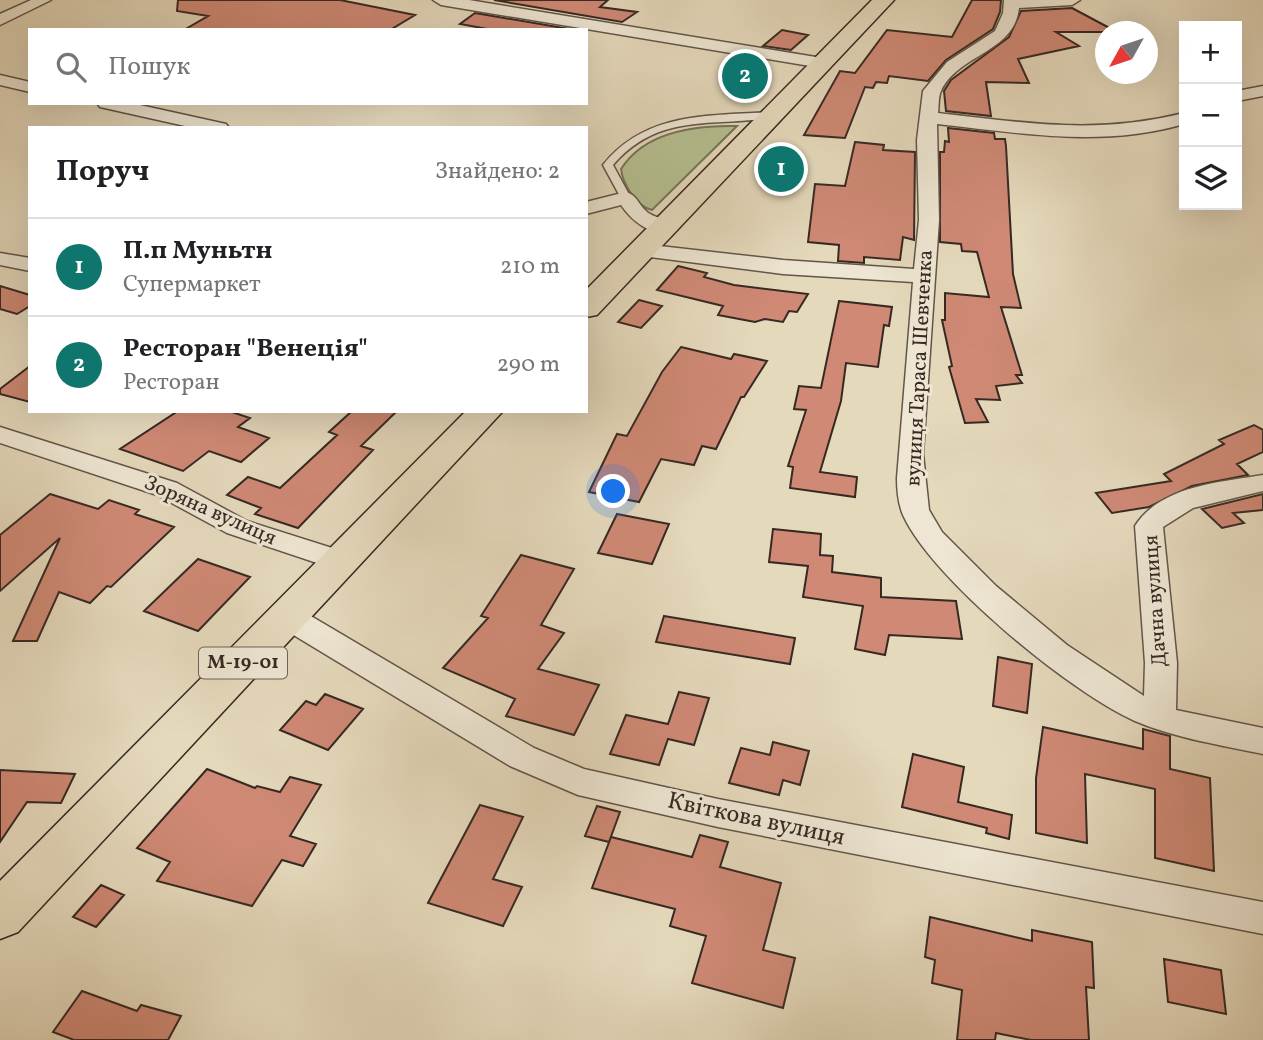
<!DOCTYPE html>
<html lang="uk">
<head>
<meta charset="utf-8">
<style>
  :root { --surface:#fff; --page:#f6f6f6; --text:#202124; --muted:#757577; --line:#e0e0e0; --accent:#0f766e }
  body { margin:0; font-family:Vollkorn,serif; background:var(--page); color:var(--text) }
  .controls { position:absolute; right:21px; top:21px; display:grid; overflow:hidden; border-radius:0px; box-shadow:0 7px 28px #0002 }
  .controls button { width:63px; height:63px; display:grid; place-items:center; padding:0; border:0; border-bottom:2px solid var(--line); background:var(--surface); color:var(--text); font:35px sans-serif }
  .compass { position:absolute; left:1095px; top:21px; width:63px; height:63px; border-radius:50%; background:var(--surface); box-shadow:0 7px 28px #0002; rotate:230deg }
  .you { position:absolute; left:614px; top:492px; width:24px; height:24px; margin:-18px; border:5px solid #fff; border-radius:50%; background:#1a73e8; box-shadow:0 0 0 10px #1a73e833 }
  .badge { display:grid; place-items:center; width:46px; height:46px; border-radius:50%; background:var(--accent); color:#fff; font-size:23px; font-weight:700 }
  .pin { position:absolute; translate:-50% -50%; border:4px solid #fff; box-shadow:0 2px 7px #0006 }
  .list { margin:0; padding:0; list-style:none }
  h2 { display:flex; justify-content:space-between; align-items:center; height:91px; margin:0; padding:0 28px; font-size:30px }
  h2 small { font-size:23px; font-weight:400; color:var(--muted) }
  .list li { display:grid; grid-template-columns:46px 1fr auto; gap:21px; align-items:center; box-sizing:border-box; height:98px; padding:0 28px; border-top:2px solid var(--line) }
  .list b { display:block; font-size:26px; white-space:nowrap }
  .list p { margin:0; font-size:23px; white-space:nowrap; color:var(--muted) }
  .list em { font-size:23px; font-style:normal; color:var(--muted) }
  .icon { flex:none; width:38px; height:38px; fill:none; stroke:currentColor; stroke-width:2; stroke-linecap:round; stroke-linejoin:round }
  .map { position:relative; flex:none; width:1263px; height:1040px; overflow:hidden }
  .search { position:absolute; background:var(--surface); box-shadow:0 7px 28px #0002; left:28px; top:28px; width:560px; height:77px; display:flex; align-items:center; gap:18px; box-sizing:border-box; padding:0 24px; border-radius:0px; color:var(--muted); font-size:26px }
  .panel { position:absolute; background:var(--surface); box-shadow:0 7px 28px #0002; left:28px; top:126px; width:560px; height:287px; border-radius:0px }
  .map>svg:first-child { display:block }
  .green { fill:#b5bf90; stroke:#76745a; stroke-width:2 }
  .building { fill:#cf8975; stroke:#362923; stroke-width:2 }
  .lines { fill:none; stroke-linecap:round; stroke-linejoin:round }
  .service-casing { stroke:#625549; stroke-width:3 }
  .minor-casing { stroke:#625549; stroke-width:3 }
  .primary-casing { stroke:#362923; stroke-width:3 }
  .service { fill:#eee6d3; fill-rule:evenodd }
  .minor { fill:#eee6d3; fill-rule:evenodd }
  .primary { fill:#e5d9bc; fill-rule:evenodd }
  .labels { text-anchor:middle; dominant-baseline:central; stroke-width:6; stroke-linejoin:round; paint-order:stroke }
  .shield { fill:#eee6d3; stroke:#6d6258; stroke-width:2 }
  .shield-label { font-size:19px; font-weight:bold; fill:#362923 }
  .street-label { font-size:21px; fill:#362923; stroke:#eee6d3 }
  .near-street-label { font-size:24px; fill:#362923; stroke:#eee6d3 }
</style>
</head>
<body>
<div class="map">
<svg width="1263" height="1040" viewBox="0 0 1263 1040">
  <rect width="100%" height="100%" fill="#e5d9bc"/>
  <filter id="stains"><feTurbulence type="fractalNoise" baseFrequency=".00286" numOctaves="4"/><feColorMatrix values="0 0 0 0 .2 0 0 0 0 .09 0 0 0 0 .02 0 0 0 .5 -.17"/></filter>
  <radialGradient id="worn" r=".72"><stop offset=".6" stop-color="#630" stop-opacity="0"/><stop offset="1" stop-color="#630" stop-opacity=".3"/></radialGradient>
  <path class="green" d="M737 126 652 210C637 207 623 185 621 169 645 131 696 125 737 126Z"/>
  <path class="building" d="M178 0H340L415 15 390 30H184L208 16 177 11Z
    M494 0H608L600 7 637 12 622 22Z
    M972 0H1001L1000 12 993 29 946 60 928 81 889 76 887 83 876 82 873 88 865 87 845 138 804 135 840 71 855 73 887 30 952 37Z
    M1072 8 1117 32H1056L1079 46 1018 59 1029 83 986 82 991 116 946 111 944 91 951 80 1009 37 1021 11Z
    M475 13 575 30H493L460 24Z
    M782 30 808 35 791 50 763 46Z
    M948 128 994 133 995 139H1005L1006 146 1013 274 1021 308 1001 307 1022 375H1016L1022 383 996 386 1000 400 976 399 988 422 965 423 949 367 952 366 942 320H945V293L989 297 977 252 962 251 961 244 940 242V152H944L945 141 949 142Z
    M855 142 884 145 883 150 915 152 914 240 903 237 900 260 864 257V263L838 261 839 245 808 242 815 184 845 186Z
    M678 266 707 273 704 277 734 285 808 294 797 312 789 311 783 322 765 319 755 322 718 315 723 306 657 290Z
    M0 286 30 295V306L17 314 0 309Z
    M639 300 662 306 641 328 618 322Z
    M839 301 892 307 889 326 884 325 878 367 846 363 841 401 820 472 857 477 855 497 790 488 793 467 788 466 806 410 794 409 799 386 821 388Z
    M681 347 731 359 734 354 767 361 744 397H741L716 449 702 446 694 465 661 459 639 502 589 492 617 434 627 436 662 372Z
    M30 366V402L0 394V389Z
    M178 411H229L250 418 238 427 269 438 241 462 209 451 183 471 120 449Z
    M352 411H397L361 446 373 450 298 528 255 514 261 508 227 495 248 477 280 488 337 435 329 432Z
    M1254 425 1263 430V452L1237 464 1248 475 1192 486 1149 507 1112 513 1096 493 1171 481 1164 474 1224 444 1219 440Z
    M50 494 98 509 109 500 139 510 135 514 174 527 111 587 107 586 90 603 59 592 37 641H13L60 538 0 591V535Z
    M1263 494V510L1233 513 1244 523 1222 528 1202 509Z
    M617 514 669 524 652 564 598 553Z
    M773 529 821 534 820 555 833 556 832 572 881 578V597L956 601 962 639 889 635 885 655 855 649 863 606 803 597 808 566 769 562Z
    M521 555 574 569 541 625 564 633 538 669 599 685 574 735 506 716 515 699 443 668 488 618 481 616Z
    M198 559 250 577 198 631 144 611Z
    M664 616 795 638 790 664 656 642Z
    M998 657 1032 664 1027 713 993 706Z
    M679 692 709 698 694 745 668 739 659 765 610 754 626 715 668 724Z
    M325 694 363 709 328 750 280 730 306 701 316 705Z
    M1043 727 1143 749V729L1170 736V769L1210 778 1214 871 1155 858V789L1085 774 1087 843 1036 833V778Z
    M773 742 809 751 800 785 783 780 779 795 729 783 741 748 770 755Z
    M913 754 964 767 958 802 1012 815 1009 839 986 833 987 828 902 807Z
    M207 769 255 788 257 786 280 792 290 777 321 785 290 836 316 844 303 866 282 860 252 906 157 881 170 862 137 848Z
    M0 770 75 774 61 803 27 802 0 842Z
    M480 805 523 817 493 879 522 887 503 926 428 903Z
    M597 806 620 812 609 842 585 836Z
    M700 835 728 842 720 867 781 883 763 950 795 958 783 1008 692 983 706 936 670 926 675 909 592 888 611 837 692 857Z
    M101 885 124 895 96 927 73 917Z
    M930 917 1032 941V930L1092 942 1094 988 1086 987 1089 1040H1031L996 1033 995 1040H957L962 990 932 983 935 960 925 957Z
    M1164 959 1221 970 1226 1014 1168 1002Z
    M82 991 137 1011 141 1005 181 1016 168 1040H74L53 1032Z"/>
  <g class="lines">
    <g class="service-casing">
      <path id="service" d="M773 112 777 115 776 117C714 128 660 111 613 165L631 198 630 200H622L603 165C646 111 711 116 773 112Z"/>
    </g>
    <g class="minor-casing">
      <path id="minor" d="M31 0H51L0 25V14Z
        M433 0H469L822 58 830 63 822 68 441 5Z
        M1004 0H1080L1072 5 1019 8C1014 53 958 54 941 91 938 97 939 107 938 113 1028 123 1095 135 1184 113V124C1103 148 1020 133 937 124L939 220 923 454 929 510 942 532 996 586 1067 645 1144 696 1145 663 1135 526C1160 486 1220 482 1263 475V491L1193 508 1163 527 1177 663 1176 710 1263 728V754C1220 745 1175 738 1135 721 1071 693 931 578 903 515 898 503 897 490 897 478L913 282 783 274 642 256 631 250 642 244 783 260 914 269 919 220 917 140 923 91 947 62 995 31 1003 13Z
        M0 75 30 82V92L0 85Z
        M1263 86V96L1237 101V91Z
        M97 103H131L226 124 229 128H194L100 107Z
        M626 192C637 195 638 204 646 211 654 219 668 217 675 227L672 231C651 237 632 221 621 205L586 214V202Z
        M0 253 30 258V271L0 265Z
        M0 427 177 483 247 521 351 554 356 561 351 568 341 571 227 533 157 495 0 443Z
        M288 606 299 609 534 748 584 769 718 799 1263 902V934L718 827 578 795 510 766 277 625 273 617 277 609Z"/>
    </g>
    <g class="primary-casing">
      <path id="primary" d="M872 0H894L597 315 586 317V290Z
        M466 411H503L18 932 0 939V881Z"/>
    </g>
    <use href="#service" class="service"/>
    <use href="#minor" class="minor"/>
    <use href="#primary" class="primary"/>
  </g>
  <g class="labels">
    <rect class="shield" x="199" y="647.5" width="88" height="31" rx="5"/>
    <g class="shield-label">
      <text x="243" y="663">М-19-01</text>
    </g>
    <g class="street-label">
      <text transform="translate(920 368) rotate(-87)">вулиця Тараса Шевченка</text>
      <text transform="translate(210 511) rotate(24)">Зоряна вулиця</text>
      <text transform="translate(1156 601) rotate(-94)">Дачна вулиця</text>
    </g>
    <g class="near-street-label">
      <text transform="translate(756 820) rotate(12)">Квіткова вулиця</text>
    </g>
  </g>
  <rect width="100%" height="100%" filter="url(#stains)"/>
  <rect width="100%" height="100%" fill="url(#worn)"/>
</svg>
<div class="controls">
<button>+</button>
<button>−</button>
<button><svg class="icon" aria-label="layers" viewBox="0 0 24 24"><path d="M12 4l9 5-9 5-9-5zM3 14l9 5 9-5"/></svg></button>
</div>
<svg class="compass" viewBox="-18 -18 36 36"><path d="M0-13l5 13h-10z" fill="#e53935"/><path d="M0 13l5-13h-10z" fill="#757577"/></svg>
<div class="you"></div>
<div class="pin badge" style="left:781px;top:169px">1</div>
<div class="pin badge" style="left:745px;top:76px">2</div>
<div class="search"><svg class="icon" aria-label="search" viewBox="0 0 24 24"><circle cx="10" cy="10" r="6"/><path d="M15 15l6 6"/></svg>Пошук</div>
<section class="panel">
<h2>Поруч<small>Знайдено: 2</small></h2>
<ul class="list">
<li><span class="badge">1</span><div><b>П.п Муньтн</b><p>Супермаркет</p></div><em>210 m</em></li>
<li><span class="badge">2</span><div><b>Ресторан &quot;Венеція&quot;</b><p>Ресторан</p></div><em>290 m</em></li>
</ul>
</section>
</div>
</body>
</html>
